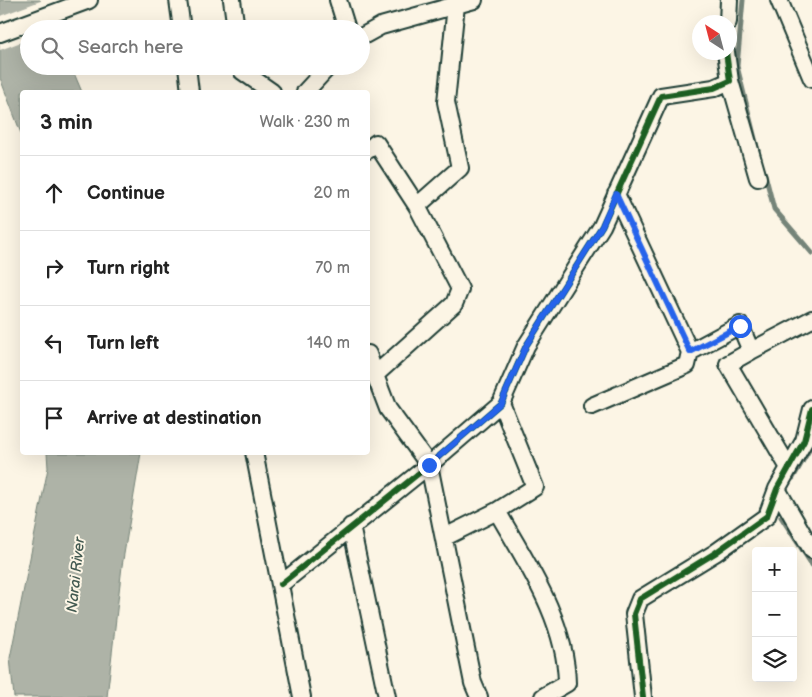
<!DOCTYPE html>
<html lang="en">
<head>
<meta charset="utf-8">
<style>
  :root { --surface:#fff; --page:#f2f2f2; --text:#222; --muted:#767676; --line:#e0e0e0 }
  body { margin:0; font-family:"Balsamiq Sans",sans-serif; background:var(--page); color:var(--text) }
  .controls { position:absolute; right:15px; bottom:15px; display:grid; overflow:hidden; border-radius:5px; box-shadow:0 5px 20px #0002 }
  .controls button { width:45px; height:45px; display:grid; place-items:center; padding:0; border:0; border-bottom:1px solid var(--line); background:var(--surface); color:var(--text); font:25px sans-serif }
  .compass { position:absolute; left:692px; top:15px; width:45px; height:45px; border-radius:50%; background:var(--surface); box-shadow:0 5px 20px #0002; rotate:324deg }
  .stop { position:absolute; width:15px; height:15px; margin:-11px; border:4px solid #2563eb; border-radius:50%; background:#fff }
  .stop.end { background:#2563eb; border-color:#fff; box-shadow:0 1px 5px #0008 }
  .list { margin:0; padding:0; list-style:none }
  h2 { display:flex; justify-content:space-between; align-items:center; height:65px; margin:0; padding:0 20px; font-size:21px }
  h2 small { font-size:16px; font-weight:400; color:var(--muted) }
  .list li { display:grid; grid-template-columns:32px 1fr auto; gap:15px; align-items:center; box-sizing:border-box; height:75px; padding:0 20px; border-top:1px solid var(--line) }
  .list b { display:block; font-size:19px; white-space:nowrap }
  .list em { font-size:16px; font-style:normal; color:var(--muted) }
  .icon { flex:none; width:28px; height:28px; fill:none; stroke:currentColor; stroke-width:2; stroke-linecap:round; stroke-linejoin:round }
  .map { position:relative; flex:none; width:812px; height:697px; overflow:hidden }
  .search { position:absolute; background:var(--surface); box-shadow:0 5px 20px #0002; left:20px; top:20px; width:350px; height:55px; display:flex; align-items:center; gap:12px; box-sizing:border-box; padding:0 18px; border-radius:28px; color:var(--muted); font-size:19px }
  .panel { position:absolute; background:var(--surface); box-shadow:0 5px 20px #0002; left:20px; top:90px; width:350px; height:365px; border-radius:5px }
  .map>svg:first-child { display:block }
  .water { fill:#aeb3a7; stroke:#758479 }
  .pier { fill:#fcf5e5 }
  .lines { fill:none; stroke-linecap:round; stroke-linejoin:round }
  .stream { stroke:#758479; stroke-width:5 }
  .minor-casing { stroke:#1f3d34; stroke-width:20 }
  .minor { stroke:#fcf5e5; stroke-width:16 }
  .cycleway-casing { stroke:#fcf5e5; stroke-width:9 }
  .cycleway { stroke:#1b5e20; stroke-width:6 }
  .route { stroke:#2563eb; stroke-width:6 }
  .labels { text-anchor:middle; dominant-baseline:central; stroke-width:4; stroke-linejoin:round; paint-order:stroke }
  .water-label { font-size:15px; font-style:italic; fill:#435a51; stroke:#fcf5e5 }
</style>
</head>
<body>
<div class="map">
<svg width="812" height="697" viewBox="0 0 812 697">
  <rect width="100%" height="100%" fill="#fcf5e5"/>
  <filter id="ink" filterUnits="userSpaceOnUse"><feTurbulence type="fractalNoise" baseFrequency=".02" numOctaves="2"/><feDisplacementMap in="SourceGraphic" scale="10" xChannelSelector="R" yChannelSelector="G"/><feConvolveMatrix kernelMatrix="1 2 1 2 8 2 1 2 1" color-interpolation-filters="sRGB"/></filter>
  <g filter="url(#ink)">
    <path class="water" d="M0 0H40L54 29H29V66H71L82 92H22V136L0 78Z
      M47 453H141L122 566 107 697H14L10 658 48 468Z"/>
    <path class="pier" d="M43 0 57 29H29V39L0 50V16Z"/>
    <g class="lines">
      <path class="stream" d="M743 0 737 66 758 151
        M765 174 774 209 812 253
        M793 478 812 445
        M781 517 812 565"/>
      <g class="minor-casing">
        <path id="minor" d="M178 0 182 29
          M232 0 236 29
          M338 0 347 29
          M779 0 812 79
          M728 22 729 0
          M0 33 89 0
          M361 37 381 26 474 0
          M187 66 190 92
          M241 66 242 71 272 92
          M730 81 758 178
          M305 92 329 66
          M368 150 376 143 417 206 460 289 454 304 375 375 368 354
          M417 206 460 168 446 102 456 5
          M751 351 728 364 789 468
          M690 352 740 325 751 351 812 319
          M375 375 388 409 429 465 473 683 479 697
          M501 403 535 487 497 511C527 564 566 620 567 683L543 697
          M592 406 687 365 690 352 616 194
          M254 452 302 697
          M777 489 812 550
          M351 526 387 697
          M445 537 497 511
          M281 584 429 465 501 403 526 346 602 226 661 96 714 88 730 81 726 52
          M643 697 634 614 640 599 715 553 767 516 777 489 804 441 812 409"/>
      </g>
      <use href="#minor" class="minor"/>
      <g class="cycleway-casing">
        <path id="cycleway" d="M281 584 429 465 501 403 526 346 602 226 661 96 714 88 730 81 726 52
          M643 697 634 614 640 599 715 553 767 516 777 489 804 441 812 409"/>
      </g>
      <use href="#cycleway" class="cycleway"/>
    </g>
  </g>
  <g class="lines" filter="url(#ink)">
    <path class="route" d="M429 465 501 403 526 346 602 226 616 194 690 352 740 326"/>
  </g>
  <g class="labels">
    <g class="water-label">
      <text transform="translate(76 575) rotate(-84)">Narai River</text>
    </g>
  </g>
</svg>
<div class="controls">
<button>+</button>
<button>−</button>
<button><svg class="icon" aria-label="layers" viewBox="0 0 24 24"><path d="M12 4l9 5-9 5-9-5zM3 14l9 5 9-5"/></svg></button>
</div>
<svg class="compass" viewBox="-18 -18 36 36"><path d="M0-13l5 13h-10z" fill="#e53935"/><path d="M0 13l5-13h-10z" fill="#767676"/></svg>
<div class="stop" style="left:740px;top:326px"></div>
<div class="stop end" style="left:429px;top:465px"></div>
<div class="search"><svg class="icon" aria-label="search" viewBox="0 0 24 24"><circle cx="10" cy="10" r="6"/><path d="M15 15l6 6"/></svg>Search here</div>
<section class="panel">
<h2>3 min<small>Walk · 230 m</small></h2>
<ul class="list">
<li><svg class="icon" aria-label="ahead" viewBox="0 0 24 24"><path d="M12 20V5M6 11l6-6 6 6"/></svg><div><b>Continue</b></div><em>20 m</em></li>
<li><svg class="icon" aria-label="right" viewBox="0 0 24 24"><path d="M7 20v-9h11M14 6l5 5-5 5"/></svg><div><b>Turn right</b></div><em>70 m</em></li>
<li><svg class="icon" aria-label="left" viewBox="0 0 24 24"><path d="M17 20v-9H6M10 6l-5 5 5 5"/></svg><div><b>Turn left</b></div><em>140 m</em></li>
<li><svg class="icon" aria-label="arrive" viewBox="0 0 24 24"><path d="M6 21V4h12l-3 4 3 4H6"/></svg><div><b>Arrive at destination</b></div></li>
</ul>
</section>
</div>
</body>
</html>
